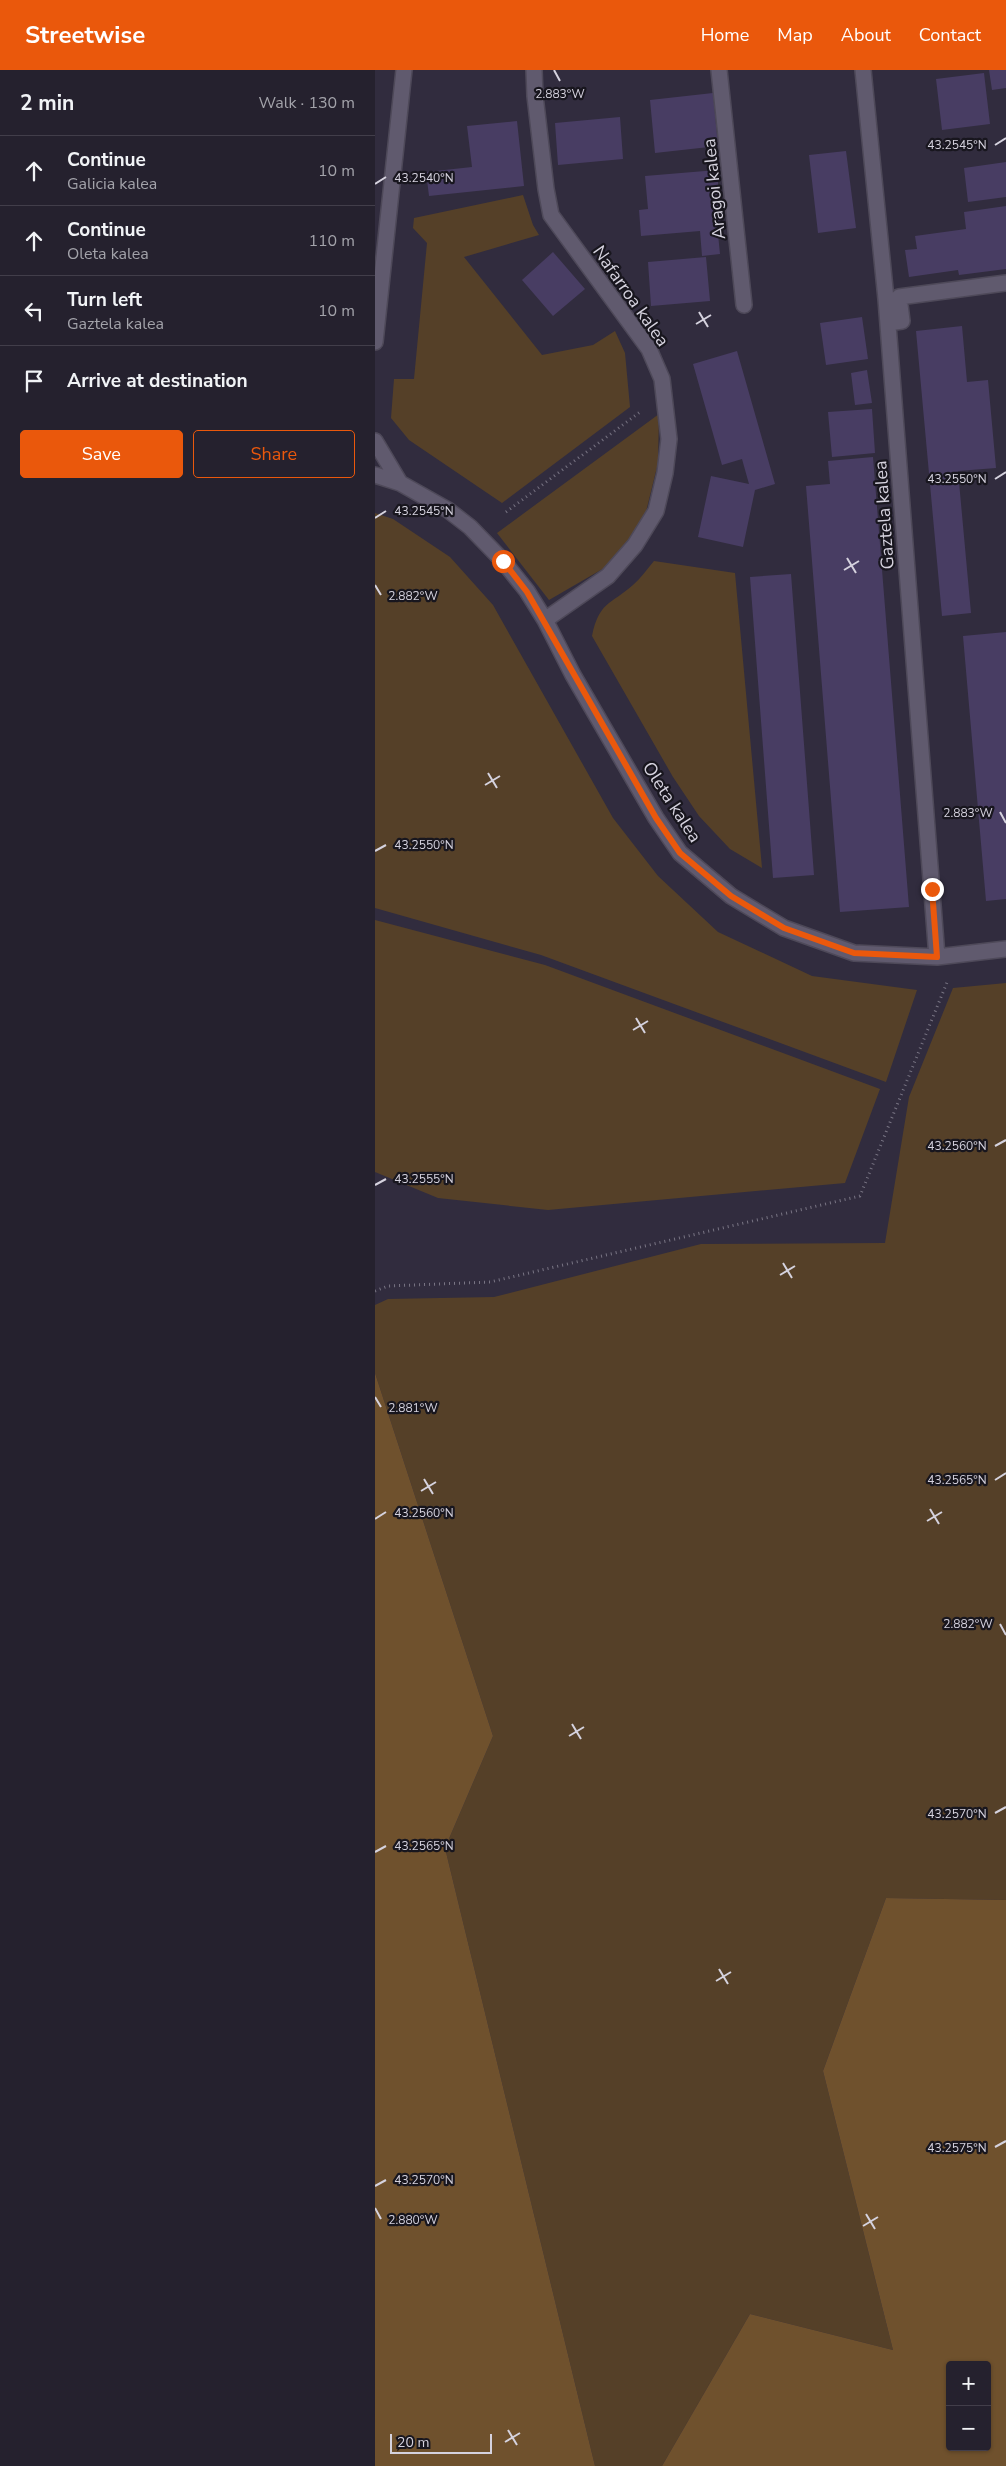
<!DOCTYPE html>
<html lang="en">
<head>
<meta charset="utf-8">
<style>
  :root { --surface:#25212e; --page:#2d2936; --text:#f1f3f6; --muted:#a3a3aa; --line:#423e4a; --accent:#ea580c }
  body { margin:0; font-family:"Nunito Sans",sans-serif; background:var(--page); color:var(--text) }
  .controls { position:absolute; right:15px; bottom:15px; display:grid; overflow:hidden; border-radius:5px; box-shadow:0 1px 4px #0004 }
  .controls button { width:45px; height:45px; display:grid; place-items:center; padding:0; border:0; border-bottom:1px solid var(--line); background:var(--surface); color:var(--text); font:25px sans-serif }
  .scale { position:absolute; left:15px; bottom:12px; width:102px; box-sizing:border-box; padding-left:5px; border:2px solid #d5d2de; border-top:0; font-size:14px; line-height:18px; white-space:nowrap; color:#d5d2de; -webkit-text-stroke:4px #18161e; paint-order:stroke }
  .stop { position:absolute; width:15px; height:15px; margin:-11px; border:4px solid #ea580c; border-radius:50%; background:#fff }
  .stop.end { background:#ea580c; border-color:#fff; box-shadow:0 1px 5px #0008 }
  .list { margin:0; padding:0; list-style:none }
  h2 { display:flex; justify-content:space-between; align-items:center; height:65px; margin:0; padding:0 20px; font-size:21px }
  h2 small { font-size:16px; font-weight:400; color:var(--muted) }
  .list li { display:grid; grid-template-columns:32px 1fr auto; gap:15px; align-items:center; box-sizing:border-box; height:70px; padding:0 20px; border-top:1px solid var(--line) }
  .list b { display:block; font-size:19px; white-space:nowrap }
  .list p { margin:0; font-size:16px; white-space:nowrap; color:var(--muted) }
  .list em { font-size:16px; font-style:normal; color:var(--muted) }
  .actions { display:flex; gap:10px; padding:15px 20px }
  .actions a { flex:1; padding:11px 0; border:1px solid var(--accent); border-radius:5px; text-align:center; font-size:18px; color:var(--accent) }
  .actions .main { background:var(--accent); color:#fff }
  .icon { flex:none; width:28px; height:28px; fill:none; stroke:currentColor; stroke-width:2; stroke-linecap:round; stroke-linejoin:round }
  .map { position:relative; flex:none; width:631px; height:2396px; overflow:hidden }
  header { display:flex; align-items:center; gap:30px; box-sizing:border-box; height:70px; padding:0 25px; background:var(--accent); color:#fff }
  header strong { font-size:24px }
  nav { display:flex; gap:28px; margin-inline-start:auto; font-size:18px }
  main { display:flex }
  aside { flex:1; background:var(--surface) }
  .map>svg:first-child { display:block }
  .green { fill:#554028 }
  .forest { fill:#6f512d; fill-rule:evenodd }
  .building { fill:#483d63 }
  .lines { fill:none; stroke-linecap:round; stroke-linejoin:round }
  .minor-casing { stroke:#4e4959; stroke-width:18 }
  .path { stroke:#797584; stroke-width:3; stroke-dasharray:1 4; stroke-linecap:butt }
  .minor { stroke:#605a6e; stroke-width:15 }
  .route { stroke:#ea580c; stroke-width:6 }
  .ticks { fill:none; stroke:#d5d2de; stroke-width:2 }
  .labels { text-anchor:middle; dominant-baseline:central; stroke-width:4.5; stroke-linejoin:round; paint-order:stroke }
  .street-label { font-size:18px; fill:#d5d2de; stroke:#18161e }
  .ticks-label { font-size:12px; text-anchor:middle; fill:#d5d2de; stroke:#18161e; stroke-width:4.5; stroke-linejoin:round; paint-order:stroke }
</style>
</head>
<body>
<header>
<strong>Streetwise</strong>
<nav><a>Home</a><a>Map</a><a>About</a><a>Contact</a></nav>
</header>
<main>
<aside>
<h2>2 min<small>Walk · 130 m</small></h2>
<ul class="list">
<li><svg class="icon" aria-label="ahead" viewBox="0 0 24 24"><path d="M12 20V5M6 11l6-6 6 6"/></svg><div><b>Continue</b><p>Galicia kalea</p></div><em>10 m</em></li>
<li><svg class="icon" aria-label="ahead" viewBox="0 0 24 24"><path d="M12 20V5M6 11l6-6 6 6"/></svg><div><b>Continue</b><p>Oleta kalea</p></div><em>110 m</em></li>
<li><svg class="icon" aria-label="left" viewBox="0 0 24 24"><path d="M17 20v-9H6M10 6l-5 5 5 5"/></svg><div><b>Turn left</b><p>Gaztela kalea</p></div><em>10 m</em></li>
<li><svg class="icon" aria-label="arrive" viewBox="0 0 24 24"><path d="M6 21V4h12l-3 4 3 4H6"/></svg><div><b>Arrive at destination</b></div></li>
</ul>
<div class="actions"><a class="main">Save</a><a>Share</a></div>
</aside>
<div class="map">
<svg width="631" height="2396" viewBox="0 0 631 2396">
  <rect width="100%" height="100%" fill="#312c3e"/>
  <path class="green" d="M148 125 158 155 164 165 89 187 167 285 218 275 240 261 250 283 255 337 127 433 34 370 16 348 19 309H39L52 173 38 158 39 148Z
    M284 344 283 393 269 450 231 497 174 530 122 463Z
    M0 443 18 449 75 487 118 535 238 748 283 806 343 862 437 906 542 920 511 1012 166 885 0 838Z
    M279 491 360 503 387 798 355 779 324 746 298 707 217 566C224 532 235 535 258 515 266 508 272 499 279 491Z
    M0 850 170 895 505 1019 470 1113 173 1140 63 1128 0 1102Z
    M631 913V1830L511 1828 448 2001 518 2280 375 2244 287 2396H220L70 1778 118 1666 0 1303V1235L13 1229 119 1227 326 1174 510 1173 534 1027 578 918Z"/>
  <path class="forest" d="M0 1303 118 1666 70 1778 220 2396H0Z
    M511 1828 631 1830V2396H287L375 2244 518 2280 448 2001ZM575 2295H612V2377H575Z"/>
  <path class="building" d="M614 0H631V18L617 20Z
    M609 3 615 54 567 60 561 9Z
    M338 23 343 76 280 83 275 30Z
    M245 47 248 89 183 95 180 53Z
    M142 51 149 116 54 126 51 102 97 97 92 56Z
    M471 81 481 158 443 163 434 85Z
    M631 92V127L593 132 589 98Z
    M342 100 347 163 343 164 345 184 327 186 325 161 266 166 264 140 273 139 270 106Z
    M631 136V199L584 205 583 200 534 207 530 180 542 179 540 166 591 159 589 142Z
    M178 182 210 219 178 246 147 210Z
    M331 187 335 231 276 236 273 192Z
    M487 247 493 289 451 295 445 253Z
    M587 256 592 312 613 310 621 398 583 401 596 543 567 546 541 261Z
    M362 281 400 414 380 420 368 477 323 467 336 406 374 414 367 389 347 395 318 294Z
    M492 300 497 333 480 335 476 303Z
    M497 339 500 383 457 387 453 342Z
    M498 387 534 837 465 842 431 416 455 414 453 391Z
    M416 504 439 805 398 808 375 507Z
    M631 562V829L611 831 588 566Z"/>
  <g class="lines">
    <g class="minor-casing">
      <path id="minor" d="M159 0 160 26 171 119 176 145 274 279 287 309 294 369 290 403 281 441 260 475 233 506 170 550
        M344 0 369 235
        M488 0 511 229 562 887
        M513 253 527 251 524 227 631 213
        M0 272 29 0
        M0 371 25 413
        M0 405 25 413 73 440 95 457 128 491 152 521 170 550 198 605 281 748 305 783 356 826 409 858 479 883 562 887 631 879"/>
    </g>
    <path class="path" d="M131 442 265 342
      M0 1221 13 1216 115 1212 485 1126 573 910"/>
    <use href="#minor" class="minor"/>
  </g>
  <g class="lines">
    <path class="route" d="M128 491 152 522 281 748 305 783 356 826 409 858 479 883 562 887 557 819"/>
  </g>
  <path class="ticks" d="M179 0 185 11M620 75 631 68M0 114 11 107M324 242 333 257M321 254 336 245M620 409 631 402M0 448 11 441M472 488 481 503M469 500 484 491M0 515 6 525M113 703 122 718M110 715 125 706M625 742 631 753M0 781 11 775M261 948 270 963M258 960 273 951M620 1076 631 1070M0 1115 11 1109M408 1193 417 1208M405 1205 420 1196M0 1327 6 1337M49 1409 58 1424M620 1410 631 1403M46 1421 61 1412M555 1439 564 1454M0 1449 11 1442M552 1451 567 1442M625 1554 631 1565M197 1654 206 1669M194 1666 209 1657M620 1743 631 1737M0 1782 11 1776M344 1899 353 1914M341 1911 356 1902M620 2077 631 2071M0 2116 11 2110M0 2138 6 2149M491 2144 500 2159M488 2156 503 2147M133 2360 142 2375M130 2372 145 2363"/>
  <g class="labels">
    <g class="street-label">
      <text transform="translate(339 119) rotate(-96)">Aragoi kalea</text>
      <text transform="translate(256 226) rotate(55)">Nafarroa kalea</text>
      <text transform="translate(509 445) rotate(-94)">Gaztela kalea</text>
      <text transform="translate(297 732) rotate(57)">Oleta kalea</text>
    </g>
  </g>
  <g class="ticks-label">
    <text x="185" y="28">2.883°W</text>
    <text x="582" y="79">43.2545°N</text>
    <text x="49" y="112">43.2540°N</text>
    <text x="582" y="413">43.2550°N</text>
    <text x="49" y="445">43.2545°N</text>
    <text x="38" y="530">2.882°W</text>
    <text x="593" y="747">2.883°W</text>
    <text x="49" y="779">43.2550°N</text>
    <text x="582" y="1080">43.2560°N</text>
    <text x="49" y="1113">43.2555°N</text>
    <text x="38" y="1342">2.881°W</text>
    <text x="582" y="1414">43.2565°N</text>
    <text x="49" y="1447">43.2560°N</text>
    <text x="593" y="1558">2.882°W</text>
    <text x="582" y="1748">43.2570°N</text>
    <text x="49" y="1780">43.2565°N</text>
    <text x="582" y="2082">43.2575°N</text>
    <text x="49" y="2114">43.2570°N</text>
    <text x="38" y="2154">2.880°W</text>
  </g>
</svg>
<div class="controls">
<button>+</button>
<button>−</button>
</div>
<div class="scale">20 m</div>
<div class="stop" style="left:128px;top:491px"></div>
<div class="stop end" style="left:557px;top:819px"></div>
</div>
</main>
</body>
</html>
